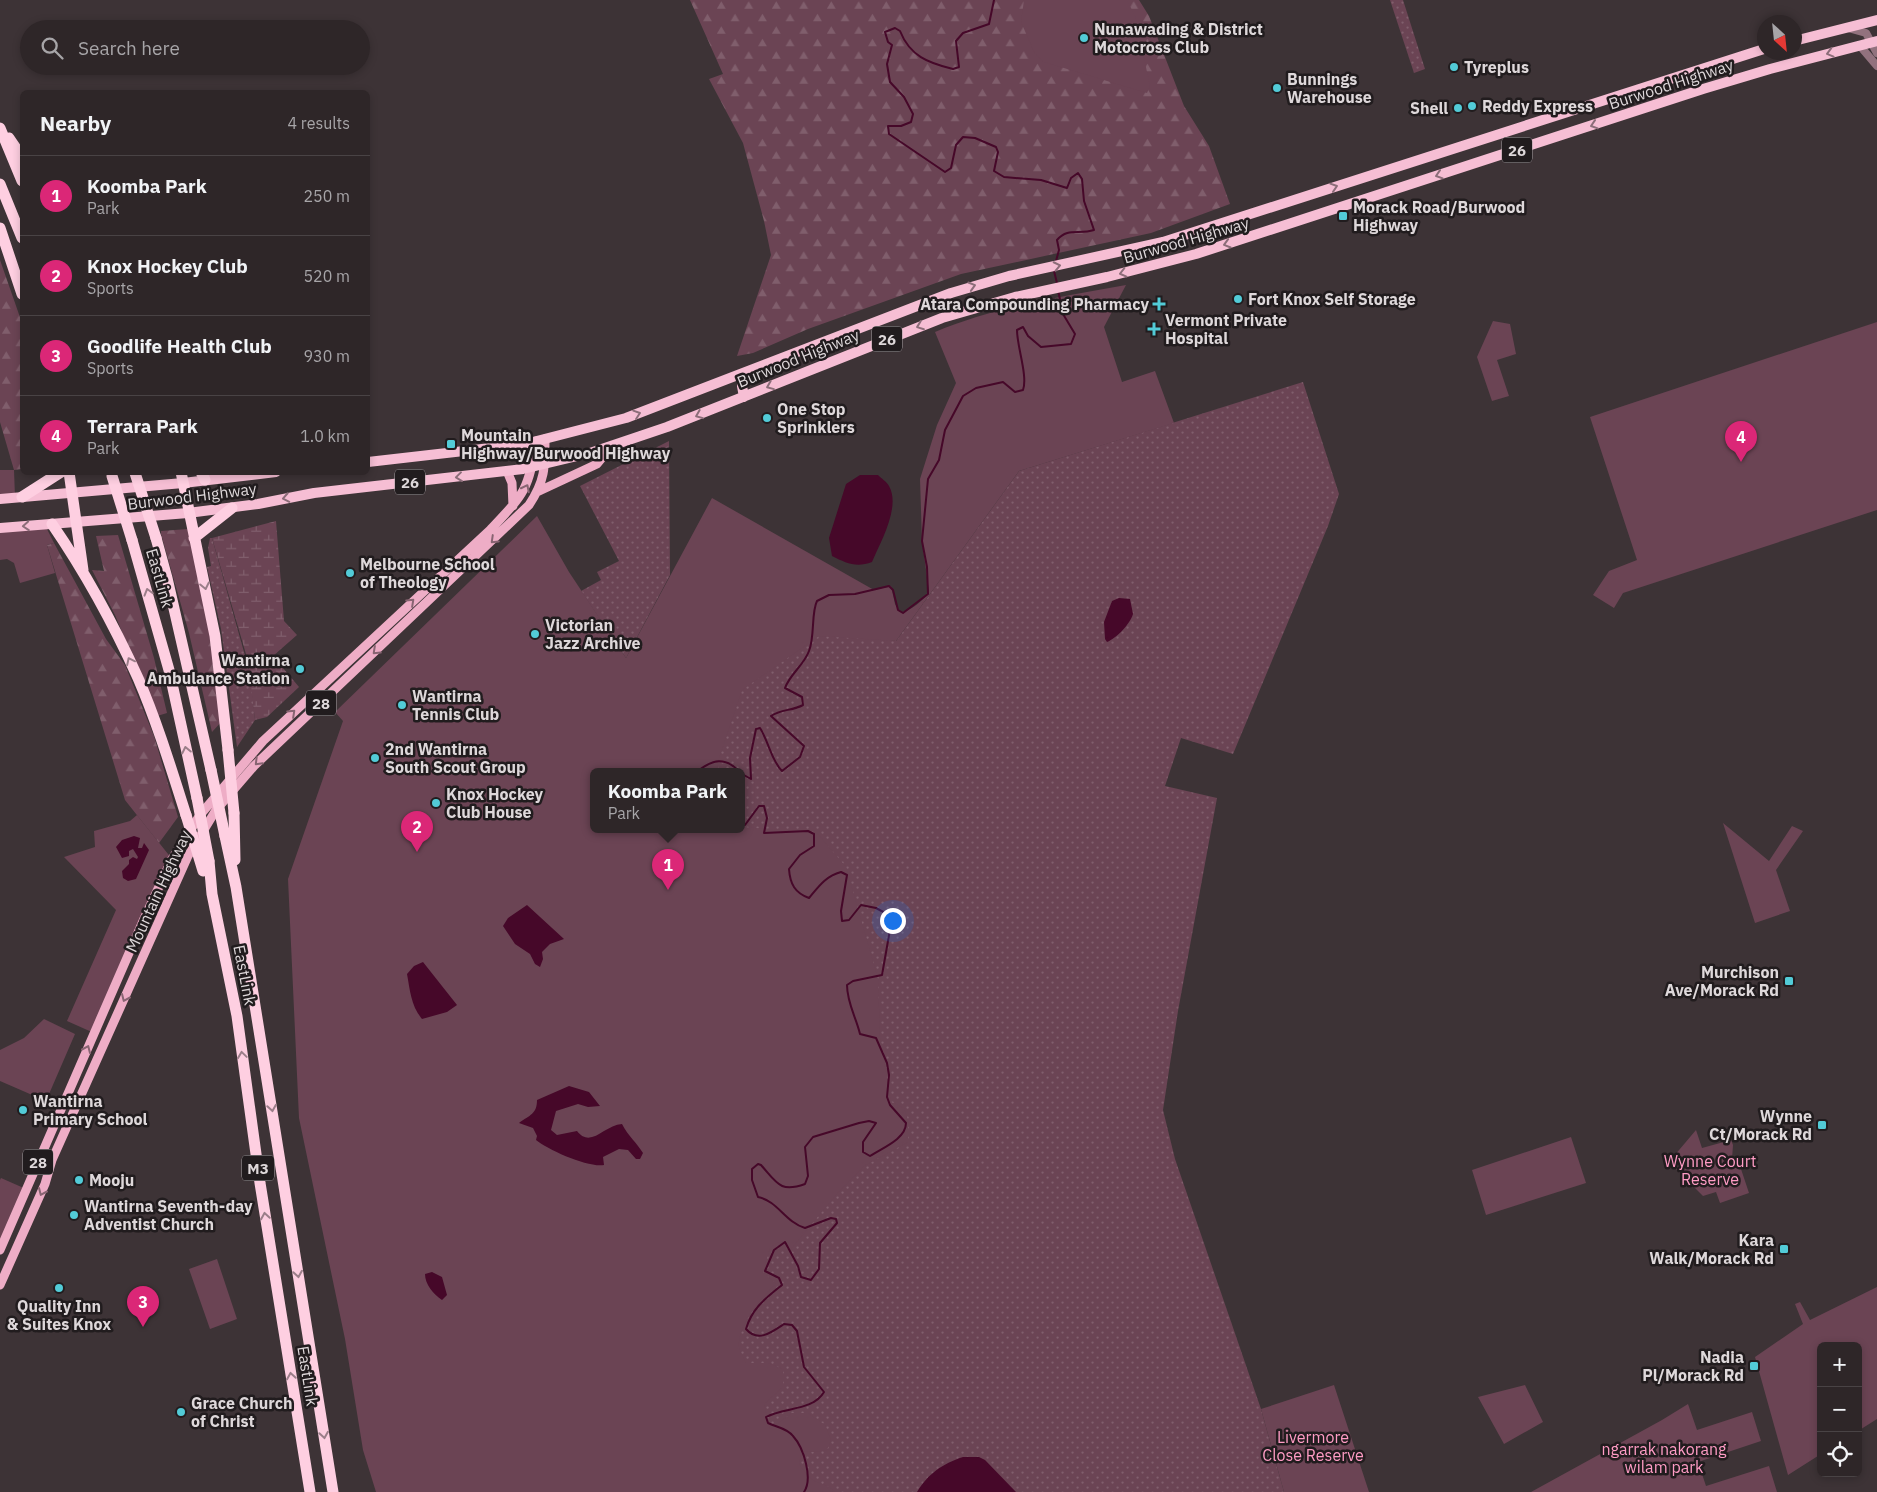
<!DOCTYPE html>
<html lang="en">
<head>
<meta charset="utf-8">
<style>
  :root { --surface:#2e2628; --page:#3a3234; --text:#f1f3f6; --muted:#a7a5a8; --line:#494345; --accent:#db2777 }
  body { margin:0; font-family:"IBM Plex Sans",sans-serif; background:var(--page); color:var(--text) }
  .controls { position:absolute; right:15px; bottom:15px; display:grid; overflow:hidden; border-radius:8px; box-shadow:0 2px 8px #0003 }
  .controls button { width:45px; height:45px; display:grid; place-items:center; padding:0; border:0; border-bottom:1px solid var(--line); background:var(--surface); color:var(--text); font:25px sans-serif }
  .compass { position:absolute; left:1757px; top:15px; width:45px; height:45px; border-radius:50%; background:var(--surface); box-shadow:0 2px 8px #0003; rotate:153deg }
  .you { position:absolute; left:892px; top:920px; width:18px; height:18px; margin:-12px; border:4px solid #fff; border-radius:50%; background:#1a73e8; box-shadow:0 0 0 8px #1a73e833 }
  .badge { display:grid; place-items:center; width:32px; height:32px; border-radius:50%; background:var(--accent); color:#fff; font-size:16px; font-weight:700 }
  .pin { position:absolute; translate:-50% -41px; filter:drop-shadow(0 1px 2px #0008) }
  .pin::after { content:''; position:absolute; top:26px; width:18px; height:15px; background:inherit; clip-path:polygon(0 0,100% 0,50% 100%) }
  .popup { position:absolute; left:590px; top:768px; width:155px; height:65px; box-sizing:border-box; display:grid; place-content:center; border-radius:8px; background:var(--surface); filter:drop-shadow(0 1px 4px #0005); font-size:16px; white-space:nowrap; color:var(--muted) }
  .popup b { font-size:19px; color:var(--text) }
  .popup::after { content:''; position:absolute; left:50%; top:100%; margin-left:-10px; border:10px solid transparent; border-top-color:var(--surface) }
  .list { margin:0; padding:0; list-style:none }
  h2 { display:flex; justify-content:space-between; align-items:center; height:65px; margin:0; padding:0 20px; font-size:21px }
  h2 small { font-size:16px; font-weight:400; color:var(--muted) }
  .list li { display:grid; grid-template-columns:32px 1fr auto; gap:15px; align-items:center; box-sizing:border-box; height:80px; padding:0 20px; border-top:1px solid var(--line) }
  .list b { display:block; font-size:19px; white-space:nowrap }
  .list p { margin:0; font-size:16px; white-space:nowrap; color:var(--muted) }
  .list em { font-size:16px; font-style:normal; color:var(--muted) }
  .icon { flex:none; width:28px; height:28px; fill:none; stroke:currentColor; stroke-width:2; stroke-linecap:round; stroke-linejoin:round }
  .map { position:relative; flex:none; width:1877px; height:1492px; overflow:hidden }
  .search { position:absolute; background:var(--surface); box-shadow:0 2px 8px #0003; left:20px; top:20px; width:350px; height:55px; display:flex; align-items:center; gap:12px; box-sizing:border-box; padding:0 18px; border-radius:28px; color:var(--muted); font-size:19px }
  .panel { position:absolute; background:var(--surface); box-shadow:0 2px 8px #0003; left:20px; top:90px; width:350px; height:385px; border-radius:8px }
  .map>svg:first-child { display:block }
  .grass { fill:url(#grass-dots) }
  .forest { fill:url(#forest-firs) }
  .wetland { fill:url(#wetland-marsh) }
  .park { fill:#6b4454 }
  .water { fill:#460829 }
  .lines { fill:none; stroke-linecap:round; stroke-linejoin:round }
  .stream { stroke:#460829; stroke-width:2 }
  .tertiary { stroke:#92727e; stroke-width:8 }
  .primary { stroke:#eeadc6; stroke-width:9 }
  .trunk { stroke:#f6bed4; stroke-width:10 }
  .motorway { stroke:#fecfe1; stroke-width:11 }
  .motorway-bridge { stroke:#fecfe1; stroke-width:11 }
  .oneway { stroke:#8c6d79 }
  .oneway2 { stroke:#886472 }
  .oneway3 { stroke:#9b7e89 }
  .poi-dot { fill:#52cbd7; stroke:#211c1e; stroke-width:2 }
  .labels { text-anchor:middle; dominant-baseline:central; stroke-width:5; stroke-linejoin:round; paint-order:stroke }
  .shield { fill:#211c1e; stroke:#a5a0a2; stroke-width:1 }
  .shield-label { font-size:15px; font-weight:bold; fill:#ded8da }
  .poi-label { font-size:16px; font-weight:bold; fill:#ded8da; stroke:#211c1e; text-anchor:start }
  .street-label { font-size:16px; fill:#ded8da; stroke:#211c1e }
  .park-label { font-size:16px; fill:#ff9cc5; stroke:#211c1e }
</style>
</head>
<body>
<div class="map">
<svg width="1877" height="1492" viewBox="0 0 1877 1492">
  <defs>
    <pattern id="grass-dots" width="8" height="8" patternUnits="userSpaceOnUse" patternTransform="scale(1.25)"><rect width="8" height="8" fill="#6b4454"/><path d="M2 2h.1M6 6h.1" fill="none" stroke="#805e6c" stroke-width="1.8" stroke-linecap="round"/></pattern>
    <pattern id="forest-firs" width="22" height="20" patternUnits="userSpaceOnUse" patternTransform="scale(1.25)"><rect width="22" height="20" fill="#6b4454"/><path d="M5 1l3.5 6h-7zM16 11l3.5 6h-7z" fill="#805e6c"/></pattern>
    <pattern id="wetland-marsh" width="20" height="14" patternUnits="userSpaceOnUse" patternTransform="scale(1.25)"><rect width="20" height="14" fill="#6b4454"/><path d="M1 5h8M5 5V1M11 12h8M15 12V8" fill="none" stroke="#805e6c"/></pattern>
  </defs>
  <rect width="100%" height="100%" fill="#3d3336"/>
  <path class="grass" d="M1390 0H1403L1425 69 1414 73Z
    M1303 382 1339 494 1328 526 1233 754 1181 738 1165 786 1217 798 1178 1011 1163 1110 1175 1159 1261 1409 1284 1492H787L734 1350 742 771H712L732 688 816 627 896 641 1019 471Z
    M669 441 670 575 626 658 581 591 601 580 597 572 619 561 580 486Z
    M210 538H212L251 677 255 720 237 747 221 629 207 567 211 566 208 548Z"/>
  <path class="forest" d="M690 0H1139L1149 16 1184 106 1209 146 1230 204 1151 233 961 274 808 329 753 353 737 356 771 255 764 221 743 143 709 79 723 74Z
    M0 260 22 323V469L14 470 0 422Z
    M188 529 211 630 223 720 212 732 189 633 161 534V531Z
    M118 535 154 658 167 713 157 716 115 615 92 570 104 571 96 536Z
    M54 543 106 639 125 665 154 736 178 817 159 843 125 800 47 545Z"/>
  <path class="wetland" d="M276 521 284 621 297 635 273 656 299 687 267 717 255 720 248 661 212 538Z"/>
  <path class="park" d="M1024 0H1127L1135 16 1150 86 1147 93 1044 62 1035 54 1021 22Z
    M1126 285 1104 327 1122 382 1155 371 1174 423 1019 471 896 641 819 636 742 690 717 764 720 771H594V829H742V827L817 833 846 867 878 979 880 1038 891 1102 904 1108 908 1120V1142L864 1166 835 1196 790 1250 778 1242 770 1248 763 1272 776 1284C761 1297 737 1327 739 1348 740 1353 744 1358 746 1363H768L783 1369V1387L764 1404 770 1429 792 1413H808L825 1425 831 1440 827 1450 814 1452 802 1451 799 1464C804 1471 809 1479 817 1482 825 1486 829 1485 835 1492H376L363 1450 345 1339 299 1118 288 879 343 721 335 712 537 516 569 572 626 658 712 498 874 590 891 586 895 604 900 612C908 613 926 599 929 591L922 541 920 479 937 425 956 383 935 332C997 306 1060 297 1126 285Z
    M1493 321 1510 324 1516 354 1497 360 1509 396 1492 401 1477 357Z
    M1877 322V510L1623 593 1614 608 1593 595 1609 571 1637 560 1590 417Z
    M0 470H14L15 497 0 499Z
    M45 525 54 543 47 545 55 573 20 583 14 563 7 559 0 560V528Z
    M137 815 172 859 94 1033 67 1021 116 910 64 857 95 847 94 831 130 821Z
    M1723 823 1769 861 1792 826 1803 831 1776 870 1790 911 1755 923Z
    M44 1019 75 1034 46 1101 0 1081V1050L24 1038Z
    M1696 1130 1702 1148 1731 1140 1733 1145 1732 1159 1740 1166 1749 1193 1720 1203 1716 1192 1703 1196 1676 1169 1677 1161 1674 1156Z
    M1571 1137 1586 1183 1486 1215 1472 1170Z
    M1 1178 26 1189 0 1250V1180Z
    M217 1259 237 1319 210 1329 189 1269Z
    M1877 1287V1419L1858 1431V1346H1821V1454L1788 1475 1755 1357 1803 1324 1795 1304 1800 1302 1810 1320Z
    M1334 1385 1369 1492H1284L1261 1409Z
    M1525 1385 1543 1422 1504 1444 1478 1397Z
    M1688 1404 1697 1430 1752 1412 1761 1441 1698 1462 1706 1486 1769 1466 1777 1492H1531L1662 1420Z"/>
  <path class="water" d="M860 475H878C881 478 887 482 889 486 901 507 880 543 872 562 856 568 846 563 832 556L829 538 846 484Z
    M1119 598 1130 599 1133 614C1130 624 1117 638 1107 642L1105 639 1104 622 1112 601Z
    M134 836 140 838 138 848H142L144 843 149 850 136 879 128 881 123 878 122 871 129 864V860L133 857 137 859 138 857 133 849 129 851V856L122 858 116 847 122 840Z
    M527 905 564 939 550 944 542 952 543 959 540 967 535 964 530 954 515 944 503 926 508 918Z
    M423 962 457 1005 447 1012 422 1019C411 1006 410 990 407 974L414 966Z
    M569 1086 589 1092 600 1106 588 1107 578 1104 556 1111 551 1130 557 1135 577 1131C591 1149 604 1125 622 1124 628 1136 637 1143 643 1153L640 1159H636L628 1150 619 1149 603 1157 604 1165C589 1168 548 1150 536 1140L537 1136 533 1128 519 1123C530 1115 537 1114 537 1100Z
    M432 1272 442 1277 447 1295 442 1300C433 1294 425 1284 425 1274Z
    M963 1457H979L985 1460 1016 1492H917C929 1473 942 1464 963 1457Z"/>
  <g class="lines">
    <path class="stream" d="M994 0 989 24 963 33 956 41 959 67 953 69C928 63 910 56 900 31L895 28 885 32 888 42 892 45 887 64 890 82 904 97 913 114 911 122 901 126H888L889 134 945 172 951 168 956 145 963 137 975 138 996 147 998 152 994 171 1004 177 1041 180 1067 188 1071 178 1078 173 1082 179 1084 201 1094 230C1079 235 1068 227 1057 240L1059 250 1056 261
      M1054 271 1057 283
      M698 771C713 759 725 757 739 771
      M742 774 751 779 750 758 756 729 760 728C769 742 771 760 782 771L800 757 804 746 771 716C781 709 792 711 803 705L802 697 785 688C790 674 804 665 809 651 815 636 811 613 817 601L829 595 855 594 889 586 893 590 898 610 903 613 928 594 927 567 922 541 928 479 939 460 945 430 963 396 976 388 1003 382 1015 392 1023 390C1028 376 1017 347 1017 330L1023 327 1028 336 1041 347 1071 344 1075 334 1063 314 1058 290
      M742 825H745L759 806H764L767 818 764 833 808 831 814 834V846L800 855 789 869C790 884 795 893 809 898 819 886 826 876 841 872L847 875 841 911 842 921 849 920 861 905 876 908 887 914 891 924 882 975 853 981 847 985C847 1003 856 1017 860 1034L876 1038 887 1063 889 1075 887 1097 890 1105 906 1123C906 1139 882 1148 870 1156L863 1152V1142L876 1123 869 1121 859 1123 813 1137 805 1147 808 1176 805 1184C780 1193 777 1183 761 1165L758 1164 752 1169V1180L758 1197C778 1201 785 1222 805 1228L831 1218 836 1219 837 1223 820 1243 819 1269 811 1280 801 1277 798 1266 785 1242 774 1250 765 1271 779 1278 782 1285C766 1298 752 1308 746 1329 758 1343 772 1332 784 1324L792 1325 797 1331 804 1367 824 1392C813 1411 784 1407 766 1417L768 1423C776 1427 787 1428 793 1436 804 1448 813 1479 804 1492"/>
    <path class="tertiary" d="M1848 28 1866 33 1877 53
      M1860 46 1877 66"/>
    <path class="primary" d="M507 471 512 483 513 506
      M537 492 597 464 611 447
      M0 1250 143 921 172 859 200 815 263 741 490 530C524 494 529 490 536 441
      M0 1285 45 1184 52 1160 188 856 216 810 254 766 529 505C545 481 545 468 545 439"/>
    <path class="trunk" d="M1794 41 1877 20
      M744 397 742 386 746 372
      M368 462 525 444 626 418 951 293 1009 276 1163 242 1764 49
      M0 499 183 483 276 472
      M0 528 188 513 258 504 314 493 523 469 590 453 667 427 942 318 1015 297 1107 277 1196 254 1703 89 1770 69 1877 41"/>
    <path class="motorway" d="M0 128 22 181
      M9 138 22 157
      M0 184 22 238
      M0 228 22 294
      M69 472 83 570
      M181 472 215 636 228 750
      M201 472 205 480
      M22 497 61 472
      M52 524C85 572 114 625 138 678 157 722 171 768 186 815
      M156 538 167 578 211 770
      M194 538 232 508
      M132 540 169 670 197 798
      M234 813 235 860
      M225 836 236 887 333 1492
      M209 861 212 894 237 1016 260 1183 310 1492"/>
    <path class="motorway-bridge" d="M135 473 156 538
      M112 476 132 540
      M228 750 234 813
      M211 770 225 836
      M197 798 209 861
      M186 815 203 871"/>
  </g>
  <defs><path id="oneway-chevron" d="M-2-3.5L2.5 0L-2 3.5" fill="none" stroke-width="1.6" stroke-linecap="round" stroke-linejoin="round" transform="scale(1.25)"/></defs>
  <g class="oneway">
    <use href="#oneway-chevron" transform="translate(1830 53) rotate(165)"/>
    <use href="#oneway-chevron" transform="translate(1594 125) rotate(162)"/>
    <use href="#oneway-chevron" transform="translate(1439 175) rotate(162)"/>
    <use href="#oneway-chevron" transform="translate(1334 187) rotate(-18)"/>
    <use href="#oneway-chevron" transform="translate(1227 244) rotate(163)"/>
    <use href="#oneway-chevron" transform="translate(1057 266) rotate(-12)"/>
    <use href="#oneway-chevron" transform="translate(1123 273) rotate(166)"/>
    <use href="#oneway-chevron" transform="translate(972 286) rotate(-17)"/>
    <use href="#oneway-chevron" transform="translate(920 326) rotate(159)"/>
    <use href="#oneway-chevron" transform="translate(770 386) rotate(158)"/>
    <use href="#oneway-chevron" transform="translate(637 414) rotate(-19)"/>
    <use href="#oneway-chevron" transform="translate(699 415) rotate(158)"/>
    <use href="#oneway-chevron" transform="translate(459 477) rotate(173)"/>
    <use href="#oneway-chevron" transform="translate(286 498) rotate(169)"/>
    <use href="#oneway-chevron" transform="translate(26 526) rotate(176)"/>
  </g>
  <g class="oneway2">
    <use href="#oneway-chevron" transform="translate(526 488) rotate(-63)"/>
    <use href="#oneway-chevron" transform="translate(494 540) rotate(136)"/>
    <use href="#oneway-chevron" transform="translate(411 602) rotate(-43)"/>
    <use href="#oneway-chevron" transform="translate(376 651) rotate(137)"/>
    <use href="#oneway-chevron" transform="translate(292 713) rotate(-43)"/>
    <use href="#oneway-chevron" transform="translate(258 762) rotate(135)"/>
    <use href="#oneway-chevron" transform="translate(125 998) rotate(114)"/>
    <use href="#oneway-chevron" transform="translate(87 1049) rotate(-66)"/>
    <use href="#oneway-chevron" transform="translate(42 1192) rotate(114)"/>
  </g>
  <g class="oneway3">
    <use href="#oneway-chevron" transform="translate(205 586) rotate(78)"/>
    <use href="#oneway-chevron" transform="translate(148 592) rotate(-106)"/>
    <use href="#oneway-chevron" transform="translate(130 661) rotate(-116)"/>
    <use href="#oneway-chevron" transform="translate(186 750) rotate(-102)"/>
    <use href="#oneway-chevron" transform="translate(242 1055) rotate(-98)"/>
    <use href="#oneway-chevron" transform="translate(272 1108) rotate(81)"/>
    <use href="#oneway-chevron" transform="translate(265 1216) rotate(-99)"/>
    <use href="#oneway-chevron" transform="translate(298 1274) rotate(81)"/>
    <use href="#oneway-chevron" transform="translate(291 1376) rotate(-99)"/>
    <use href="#oneway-chevron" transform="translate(324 1435) rotate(81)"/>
  </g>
  <g class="poi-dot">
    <circle cx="1084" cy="38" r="5"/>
    <circle cx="1454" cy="67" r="5"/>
    <circle cx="1277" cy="88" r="5"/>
    <circle cx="1472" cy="106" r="5"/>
    <circle cx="1458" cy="108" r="5"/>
    <rect x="1338" y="211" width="10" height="10" rx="2.5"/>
    <circle cx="1238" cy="299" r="5"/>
    <path d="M1156.5 296.5h5v5h5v5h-5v5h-5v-5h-5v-5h5z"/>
    <path d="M1151.5 321.5h5v5h5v5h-5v5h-5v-5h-5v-5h5z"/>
    <circle cx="767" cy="418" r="5"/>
    <rect x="446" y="439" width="10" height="10" rx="2.5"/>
    <circle cx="350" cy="573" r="5"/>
    <circle cx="535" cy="634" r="5"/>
    <circle cx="300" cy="669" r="5"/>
    <circle cx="402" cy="705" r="5"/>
    <circle cx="375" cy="758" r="5"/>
    <circle cx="436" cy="803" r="5"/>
    <rect x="1784" y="976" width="10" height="10" rx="2.5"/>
    <circle cx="23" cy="1110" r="5"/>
    <rect x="1817" y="1120" width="10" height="10" rx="2.5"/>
    <circle cx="79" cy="1180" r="5"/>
    <circle cx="74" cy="1215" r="5"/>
    <rect x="1779" y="1244" width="10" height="10" rx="2.5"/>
    <circle cx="59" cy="1288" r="5"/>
    <rect x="1749" y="1361" width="10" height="10" rx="2.5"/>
    <circle cx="181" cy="1412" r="5"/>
  </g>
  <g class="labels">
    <g class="shield">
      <rect x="1502" y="137.5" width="30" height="25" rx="4"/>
      <rect x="872" y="326.5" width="30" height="25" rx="4"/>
      <rect x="395" y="469.5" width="30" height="25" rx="4"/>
      <rect x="306" y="690.5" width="30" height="25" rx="4"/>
      <rect x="23" y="1149.5" width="30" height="25" rx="4"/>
      <rect x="242" y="1155.5" width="32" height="25" rx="4"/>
    </g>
    <g class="shield-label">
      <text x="1517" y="150">26</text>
      <text x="887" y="339">26</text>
      <text x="410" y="482">26</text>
      <text x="321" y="703">28</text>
      <text x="38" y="1162">28</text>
      <text x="258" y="1168">M3</text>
    </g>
    <g class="poi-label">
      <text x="1094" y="29">Nunawading &amp; District<tspan x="1094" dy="18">Motocross Club</tspan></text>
      <text x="1464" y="67">Tyreplus</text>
      <text x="1287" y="79">Bunnings<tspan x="1287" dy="18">Warehouse</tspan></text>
      <text x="1482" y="106">Reddy Express</text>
      <text x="1448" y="108" text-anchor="end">Shell</text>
      <text x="1353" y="207">Morack Road/Burwood<tspan x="1353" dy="18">Highway</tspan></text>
      <text x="1248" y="299">Fort Knox Self Storage</text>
      <text x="1149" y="304" text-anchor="end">Atara Compounding Pharmacy</text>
      <text x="1165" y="320">Vermont Private<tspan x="1165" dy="18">Hospital</tspan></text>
      <text x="777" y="409">One Stop<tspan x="777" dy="18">Sprinklers</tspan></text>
      <text x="461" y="435">Mountain<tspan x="461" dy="18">Highway/Burwood Highway</tspan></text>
      <text x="360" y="564">Melbourne School<tspan x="360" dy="18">of Theology</tspan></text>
      <text x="545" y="625">Victorian<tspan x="545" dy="18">Jazz Archive</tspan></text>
      <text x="290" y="660" text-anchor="end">Wantirna<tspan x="290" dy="18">Ambulance Station</tspan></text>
      <text x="412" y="696">Wantirna<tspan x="412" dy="18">Tennis Club</tspan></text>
      <text x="385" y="749">2nd Wantirna<tspan x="385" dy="18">South Scout Group</tspan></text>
      <text x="446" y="794">Knox Hockey<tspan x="446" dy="18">Club House</tspan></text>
      <text x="1779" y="972" text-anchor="end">Murchison<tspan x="1779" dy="18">Ave/Morack Rd</tspan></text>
      <text x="33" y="1101">Wantirna<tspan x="33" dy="18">Primary School</tspan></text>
      <text x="1812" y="1116" text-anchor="end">Wynne<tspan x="1812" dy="18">Ct/Morack Rd</tspan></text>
      <text x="89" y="1180">Mooju</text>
      <text x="84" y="1206">Wantirna Seventh-day<tspan x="84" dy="18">Adventist Church</tspan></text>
      <text x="1774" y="1240" text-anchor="end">Kara<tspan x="1774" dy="18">Walk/Morack Rd</tspan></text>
      <text x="59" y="1306" text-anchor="middle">Quality Inn<tspan x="59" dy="18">&amp; Suites Knox</tspan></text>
      <text x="1744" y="1357" text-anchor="end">Nadia<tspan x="1744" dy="18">Pl/Morack Rd</tspan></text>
      <text x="191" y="1403">Grace Church<tspan x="191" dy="18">of Christ</tspan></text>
    </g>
    <g class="street-label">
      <text transform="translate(1671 84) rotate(-18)">Burwood Highway</text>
      <text transform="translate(1186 240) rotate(-16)">Burwood Highway</text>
      <text transform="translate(798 358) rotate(-22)">Burwood Highway</text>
      <text transform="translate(192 496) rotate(-7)">Burwood Highway</text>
      <text transform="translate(160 578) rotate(74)">EastLink</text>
      <text transform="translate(158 891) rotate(-65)">Mountain Highway</text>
      <text transform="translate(245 975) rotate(79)">EastLink</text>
      <text transform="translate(308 1376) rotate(81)">EastLink</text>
    </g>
    <g class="park-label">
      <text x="1710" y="1161">Wynne Court<tspan x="1710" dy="18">Reserve</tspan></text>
      <text x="1313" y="1437">Livermore<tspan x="1313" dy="18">Close Reserve</tspan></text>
      <text x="1664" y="1449">ngarrak nakorang<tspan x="1664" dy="18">wilam park</tspan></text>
    </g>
  </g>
</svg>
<div class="controls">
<button>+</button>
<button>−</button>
<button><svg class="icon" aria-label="locate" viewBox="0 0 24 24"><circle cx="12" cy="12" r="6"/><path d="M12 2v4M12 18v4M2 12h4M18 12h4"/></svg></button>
</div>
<svg class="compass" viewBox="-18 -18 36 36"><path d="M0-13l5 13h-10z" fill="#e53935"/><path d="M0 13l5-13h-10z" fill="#a7a5a8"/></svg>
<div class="you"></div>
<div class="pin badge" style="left:668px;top:890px">1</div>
<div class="popup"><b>Koomba Park</b>Park</div>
<div class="pin badge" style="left:417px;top:852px">2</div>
<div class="pin badge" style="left:143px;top:1327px">3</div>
<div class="pin badge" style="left:1741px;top:462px">4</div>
<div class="search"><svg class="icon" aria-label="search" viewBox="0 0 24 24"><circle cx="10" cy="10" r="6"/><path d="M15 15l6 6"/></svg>Search here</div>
<section class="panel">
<h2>Nearby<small>4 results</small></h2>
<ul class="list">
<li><span class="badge">1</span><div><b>Koomba Park</b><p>Park</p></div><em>250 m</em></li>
<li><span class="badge">2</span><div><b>Knox Hockey Club</b><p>Sports</p></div><em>520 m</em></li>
<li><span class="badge">3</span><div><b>Goodlife Health Club</b><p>Sports</p></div><em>930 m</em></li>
<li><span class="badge">4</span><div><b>Terrara Park</b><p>Park</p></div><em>1.0 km</em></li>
</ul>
</section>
</div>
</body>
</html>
